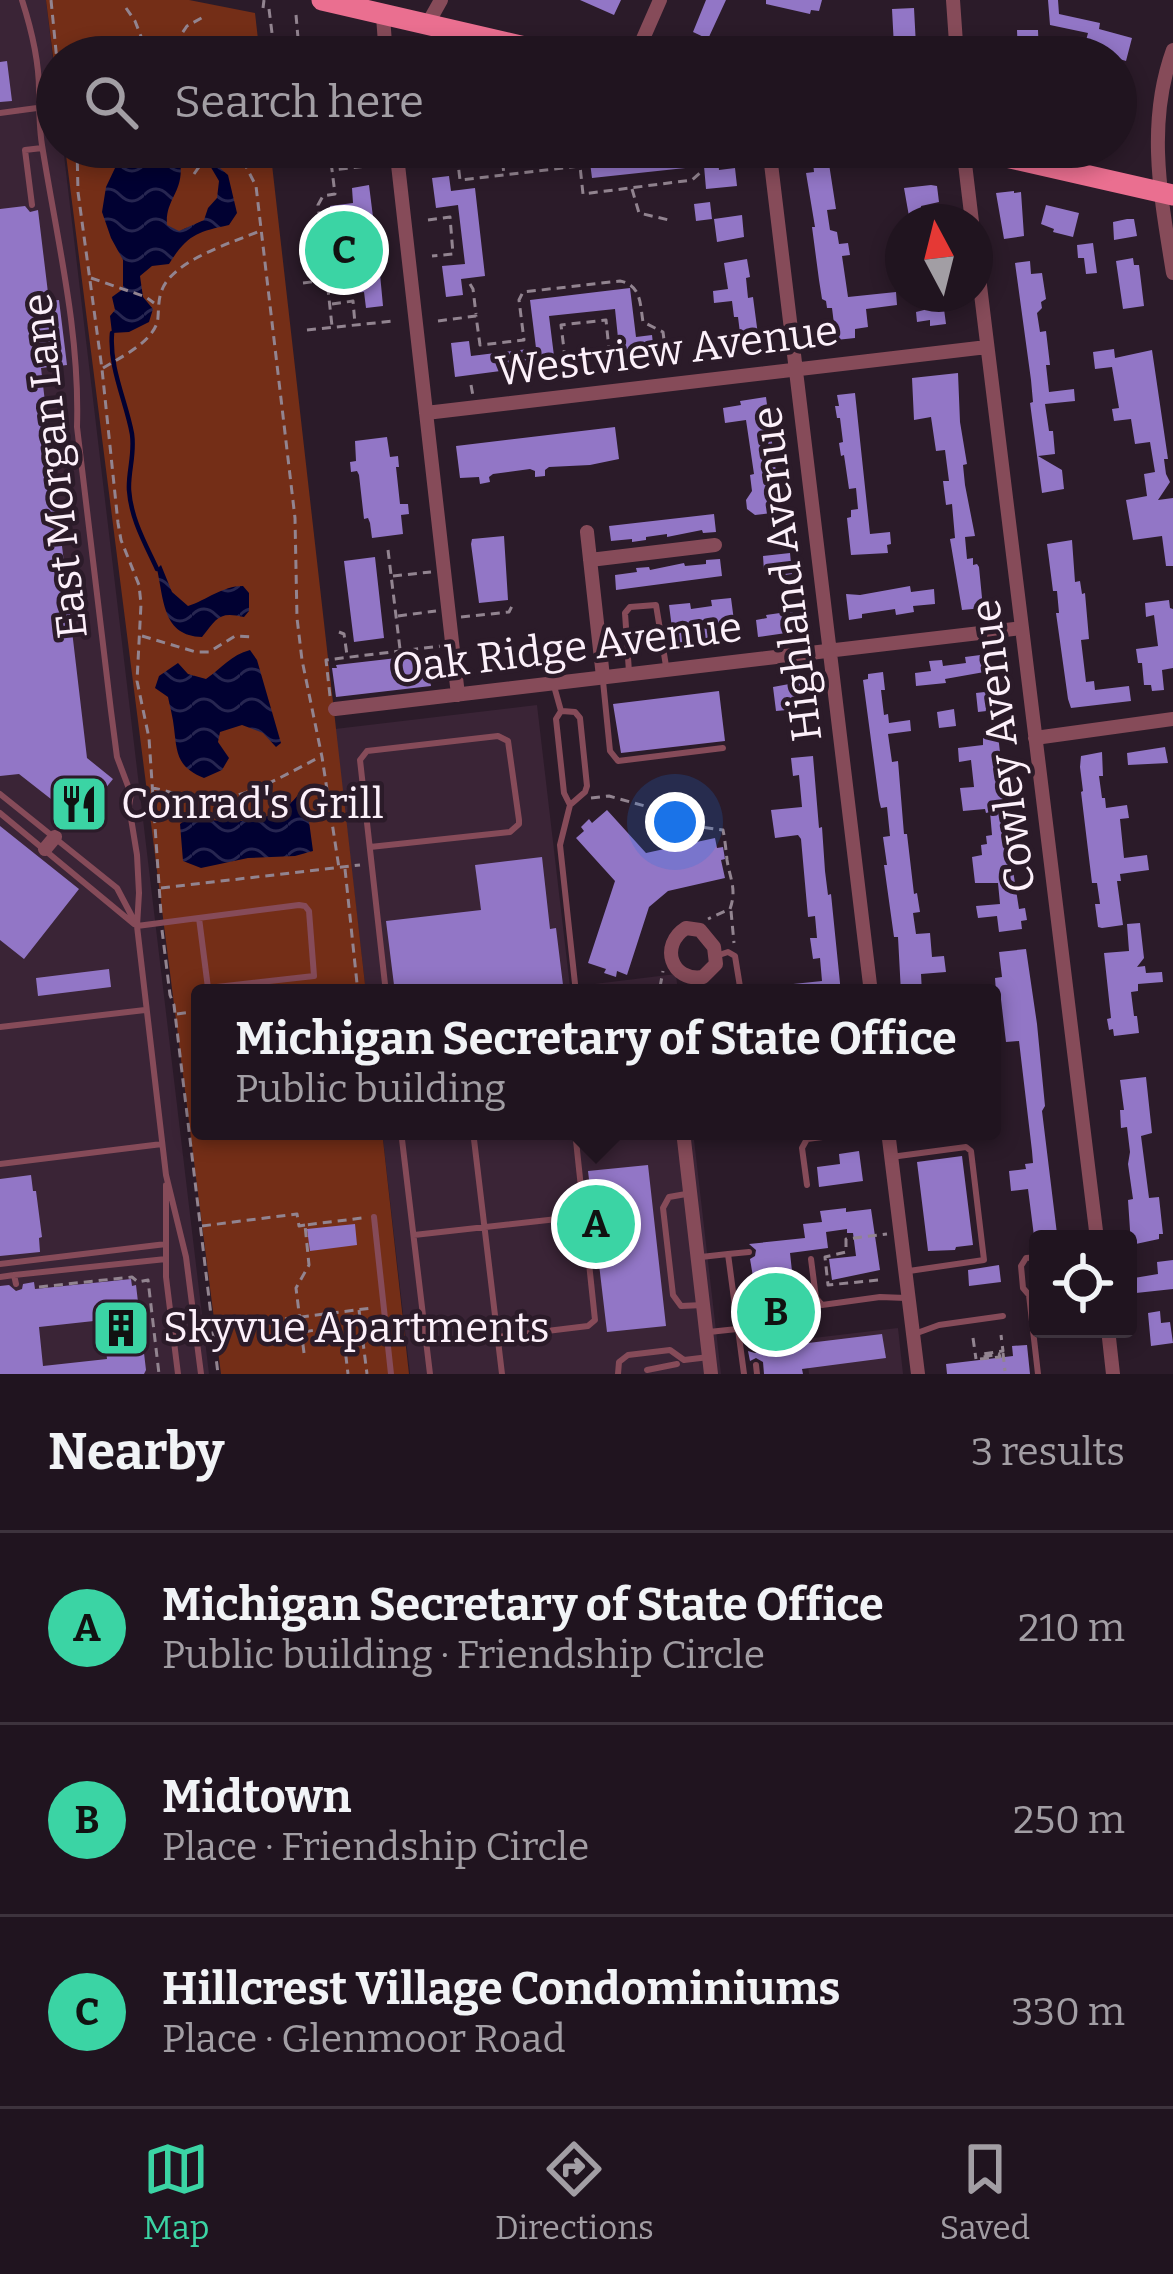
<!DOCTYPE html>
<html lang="en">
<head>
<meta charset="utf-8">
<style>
  :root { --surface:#20141f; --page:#281d28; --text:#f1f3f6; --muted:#a29ea4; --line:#3d333d; --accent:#3bd4a4 }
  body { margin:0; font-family:Bitter,serif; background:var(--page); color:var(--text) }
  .controls { position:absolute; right:36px; bottom:36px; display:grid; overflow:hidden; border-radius:12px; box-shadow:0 6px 18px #0003 }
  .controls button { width:108px; height:108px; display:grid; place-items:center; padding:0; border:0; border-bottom:3px solid var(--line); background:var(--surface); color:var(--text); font:60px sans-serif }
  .compass { position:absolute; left:885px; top:204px; width:108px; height:108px; border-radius:50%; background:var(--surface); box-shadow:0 6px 18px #0003; rotate:353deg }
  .you { position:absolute; left:675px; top:822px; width:42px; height:42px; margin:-30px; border:9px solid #fff; border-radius:50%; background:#1a73e8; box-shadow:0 0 0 18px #1a73e833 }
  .badge { display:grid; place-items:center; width:78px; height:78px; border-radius:50%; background:var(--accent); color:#111; font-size:39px; font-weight:700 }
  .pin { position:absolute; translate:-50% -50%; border:6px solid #fff; box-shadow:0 3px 12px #0006 }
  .popup { position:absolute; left:191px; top:984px; width:810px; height:156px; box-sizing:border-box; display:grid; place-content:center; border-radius:12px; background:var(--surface); filter:drop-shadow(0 3px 9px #0005); font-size:39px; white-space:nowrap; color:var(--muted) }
  .popup b { font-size:45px; color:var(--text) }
  .popup::after { content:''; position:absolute; left:50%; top:100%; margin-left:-24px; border:24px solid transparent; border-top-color:var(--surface) }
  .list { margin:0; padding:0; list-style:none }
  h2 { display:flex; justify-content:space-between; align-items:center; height:156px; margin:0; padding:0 48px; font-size:51px }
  h2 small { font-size:39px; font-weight:400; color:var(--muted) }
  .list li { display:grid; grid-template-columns:78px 1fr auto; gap:36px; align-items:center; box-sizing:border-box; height:192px; padding:0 48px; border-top:3px solid var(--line) }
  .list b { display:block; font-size:45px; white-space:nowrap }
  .list p { margin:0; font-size:39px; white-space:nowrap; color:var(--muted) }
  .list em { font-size:39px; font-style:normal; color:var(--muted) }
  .icon { flex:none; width:66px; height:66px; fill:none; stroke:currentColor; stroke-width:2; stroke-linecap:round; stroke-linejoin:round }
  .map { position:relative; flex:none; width:1173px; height:1374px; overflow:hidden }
  .search { position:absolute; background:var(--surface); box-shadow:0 6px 18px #0003; left:36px; right:36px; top:36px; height:132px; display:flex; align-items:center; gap:30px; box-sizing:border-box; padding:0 42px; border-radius:66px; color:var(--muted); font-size:45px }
  .sheet { height:732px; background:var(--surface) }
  nav { display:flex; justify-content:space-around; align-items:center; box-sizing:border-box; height:168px; border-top:3px solid var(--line); background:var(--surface); font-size:33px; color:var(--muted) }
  nav a { display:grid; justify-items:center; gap:6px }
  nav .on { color:var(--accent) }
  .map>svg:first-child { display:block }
  .built { fill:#3a2436 }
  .green { fill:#742e17 }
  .water { fill:url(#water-waves) }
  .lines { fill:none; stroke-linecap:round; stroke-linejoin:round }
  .stream { stroke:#010132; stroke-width:4.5 }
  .building { fill:#9276c6; fill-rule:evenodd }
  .path { stroke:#928490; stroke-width:3; stroke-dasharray:9 6; stroke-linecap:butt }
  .service { stroke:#864b59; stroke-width:6 }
  .minor { stroke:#864b59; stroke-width:14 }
  .primary { stroke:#ea6f90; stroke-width:21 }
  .labels { text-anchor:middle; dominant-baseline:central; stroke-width:9; stroke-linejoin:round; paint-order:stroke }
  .street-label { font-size:42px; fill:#fcf0fa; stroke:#2b1b29 }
  .poi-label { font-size:42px; fill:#fcf0fa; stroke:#2b1b29; text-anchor:start }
</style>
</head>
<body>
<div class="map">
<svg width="1173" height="1374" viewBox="0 0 1173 1374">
  <defs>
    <pattern id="water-waves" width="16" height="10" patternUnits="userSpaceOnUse" patternTransform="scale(3)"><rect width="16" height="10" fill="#010132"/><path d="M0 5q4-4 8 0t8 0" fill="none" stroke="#272651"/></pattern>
  </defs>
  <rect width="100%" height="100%" fill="#2b1b29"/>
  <path class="built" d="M0 0H46L57 94V147H63L209 1374H0Z
    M537 705 570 987 676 974 678 993H366L335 729Z
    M382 1131H693L721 1374H410Z
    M898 1328 903 1374H809L805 1339Z"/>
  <path class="green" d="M46 0H189L255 13 260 57H57V88Z
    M65 147H270L366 993H200V1131H382L409 1374H221Z"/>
  <path class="water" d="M125 147H203L204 150 187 151 180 160C185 193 165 198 167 225L179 231 204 220 208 208 217 198 219 181 209 164 213 162 228 175 237 213 229 225C197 232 187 235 169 264L152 266 140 276 143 297 153 309 149 322 129 332 112 333 110 316 115 310 112 297 123 289V260L111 238 102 212 106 187Z
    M161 565 172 592 188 606C207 600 222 586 243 586L249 593V611L244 617C219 611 217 618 202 637 163 636 164 601 157 569Z
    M250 650 257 660 281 743 276 747 263 733 242 725 220 732 218 742 229 758 222 770 204 778C177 767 177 754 174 728 173 718 170 707 168 697L155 688 159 676 178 663 188 674 206 679C222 668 231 655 250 650Z
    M298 795 306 799 313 851 295 856 248 858 201 868 183 861 180 824 189 817C224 823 274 827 298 795Z"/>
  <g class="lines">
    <path class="stream" d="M112 333C109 368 126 401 132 434 135 455 128 471 129 490 131 519 145 543 157 569"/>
  </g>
  <path class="building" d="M580 0H621L614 15Z
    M706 0H726L708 39 693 32Z
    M766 0H822L819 11 811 10 810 14 766 4Z
    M1048 0H1058L1059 14 1100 23 1099 29 1132 38 1126 61 1084 48 1088 33 1050 25Z
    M914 8 916 46 894 47 892 9Z
    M1017 30H1038L1039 57H1018Z
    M317 40 319 57H286L284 44Z
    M7 61 12 101 0 102V62Z
    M513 147H547L548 160 515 164Z
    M588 147H604L605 158 717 147 719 170 735 168 737 186 706 189 704 166 592 178Z
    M827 151 836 209 827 210 830 230 837 232 839 244 848 243 850 255 842 256 848 297 896 292 897 305 866 309 868 327 855 329V338L836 340 832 308H827L826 301 822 299 819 280 812 227H815L806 173 814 172 812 153Z
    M449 176 451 191 475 188 485 276 461 279 463 295 446 297 442 266 465 264 458 205 436 208 432 178Z
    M369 185 373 217 350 219 357 277 380 274 383 306 366 308 364 292 340 295 330 206 353 203 352 188Z
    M931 185 937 186 939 202 921 206 923 221 910 222 904 188Z
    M1014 191V193L1021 192 1024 236 1004 239 996 193Z
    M710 202 712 219 696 221 694 204Z
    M1046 205 1079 213 1073 237 1053 232 1054 229 1041 224Z
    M25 206 30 212 38 210 49 301 59 300 67 365 41 368 87 758 113 779 79 821 19 774 0 776V209Z
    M742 215 744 237 717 242 714 219Z
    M1127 219H1134L1137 236 1114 240 1113 222Z
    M1093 243 1097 273 1086 274 1084 258H1078L1077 245Z
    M1133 258 1134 265H1139L1144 306 1123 309 1116 261Z
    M747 259 750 277 746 278 748 298 753 297 758 335 755 336 756 347 742 349 738 317H734L732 301 714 303 713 291 728 289 724 263Z
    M1030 261 1031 274 1042 273 1046 299 1041 302 1042 308 1037 313 1040 332 1046 331 1050 365H1046L1049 392 1074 389 1075 401 1045 404 1049 431H1053L1055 454 1038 456 1062 470 1064 489 1042 493 1030 403 1033 402 1031 380 1015 263Z
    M630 288 636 337 652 335 654 353 620 357 615 309 549 316 555 364 455 377 451 343 469 341 471 356 536 348 530 300Z
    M923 294H942L946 324 930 326V320L917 322 916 312 924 310 925 306Z
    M1114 349 1115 358 1152 350 1168 459H1164L1166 474 1170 482 1158 500 1173 498V566H1166L1162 536 1133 540 1126 500 1147 496 1144 474 1155 472 1150 442 1135 444 1131 419 1114 421 1112 409 1119 408 1112 367 1095 369 1093 352Z
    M958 373 960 422 967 464 963 465 965 485 975 536 965 537 967 559 973 558V565L977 564 979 567 983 608 962 610 950 539 955 538 952 504 946 505 943 481H949L945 450 936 451 931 417 914 420 912 378Z
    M855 393 870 534 890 532 891 544 887 545 888 553 851 555 847 518 851 517V510L858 509 856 488 849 489 844 455 841 456 839 443 843 442 840 418H837L835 406H839L837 395Z
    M766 397 778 487 769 488 771 513 755 515 747 509 746 500 752 491 750 475 754 474 746 420 725 423 723 408 741 405 740 401Z
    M615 427 619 459 590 465 549 467 545 470V476L535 477V471L530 469 493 474 489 477 490 482 480 484 479 477 460 478 456 446Z
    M387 437 390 457 398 456 399 467H396L400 504H408L409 514 401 515 403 534 372 538 370 523 368 518 364 519 359 475 357 471 351 472 350 462 356 461 355 441Z
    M714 514 716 532 703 533 702 530 667 537V534L646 537V540L632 542V539L611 541 609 526Z
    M504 536 508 600 479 603 471 544 472 539Z
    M1072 540 1075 582 1080 581 1082 594 1085 593 1089 639 1081 640 1086 682 1094 681 1095 690 1129 686 1131 701 1071 708 1068 699 1056 613H1059L1057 591H1053L1047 544Z
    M790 553 792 574 771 577 770 570 764 571 763 556Z
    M375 557 384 638 354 642 344 561Z
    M720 559 722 576 616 590 615 575 637 572 636 568 649 567 650 570 684 563 685 566 706 564V560Z
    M910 586 911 592 934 589 935 604 913 606 914 612 896 615 895 609 862 614V618L849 620 846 594 860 595Z
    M731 598 736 636 695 639V641L674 644 669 605 690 603 691 609 712 606 711 600Z
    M1169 600 1170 608 1173 609V668L1162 670 1164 690 1152 691 1151 685H1144L1142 663H1138L1136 649 1158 646 1154 615 1146 617 1145 603Z
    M794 611 793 632 758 637 756 620 767 618 766 615Z
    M988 654 990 671 945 679 946 683 916 686 915 673 931 671 929 661 942 660 943 666 966 663 965 657Z
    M423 655V657H427L431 686 336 697 332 668H337L336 665Z
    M883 672 885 690H881L884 715 888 714 889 723 910 720 911 731 888 734 892 762 898 761 904 834H907L914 894 917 893 920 912 913 913 916 934 930 933 932 957 944 956 946 972 921 974 922 993H901L898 937H894L884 865H887L883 837 890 836 887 807 881 808 879 800 863 680 868 679V674Z
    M800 682 799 703 787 704V710L776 711 773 687Z
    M719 691 725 741 621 753 613 704Z
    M993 691 995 710 978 712 976 693Z
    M954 709 956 726 939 728 937 712Z
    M998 735 1001 761 1006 760 1009 781H1004L1011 814 1007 815 1010 851 1019 909 1025 908 1027 920 1021 921 1022 929 999 932 997 916 978 918 976 906 1000 904 998 883H975L972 857 982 855 981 845 987 844 986 836 992 835 990 812 986 813 985 809 963 811 960 788 974 787 971 760 959 762 958 748 983 745V737Z
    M1165 747 1168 763 1128 765 1127 753Z
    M1102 752 1103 776H1099L1102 798H1105L1106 808 1127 805 1129 818 1120 819 1124 858 1147 855 1149 870 1120 874 1121 881H1117L1123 925 1102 928 1098 927 1095 904H1100L1097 883H1092L1081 792 1083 791 1080 767 1081 756Z
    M813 756 819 828 822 827 825 871 828 895 831 894 841 993H774V986L822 981 820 958 813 959 810 938H817L815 916 808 917 801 839 798 835 775 838 771 810 802 807 799 775 793 776 791 758Z
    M607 810 646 853 715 838 717 848 723 847 725 859 721 860 725 878 668 891 649 907 627 975 617 971 616 977 604 973 606 969 588 963 615 881 576 838 584 831 581 827 589 819 592 823Z
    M0 826 79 889 24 959 0 940Z
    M542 857 550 929 556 928 564 993H395L386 921 481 910 475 865Z
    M1140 923 1144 958 1137 967 1145 966 1146 973 1162 972 1163 982 1138 984V991L1131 992 1134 1016H1137L1139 1033 1114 1036 1113 1029 1109 1030 1107 1019 1111 1018 1104 953 1129 951 1127 924Z
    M1026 949 1037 1024 1045 1106 1042 1111 1057 1234 1043 1236H1034L1028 1189 1011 1191 1009 1171 1026 1169 1025 1164 1033 1163 1032 1151 1019 1041 1006 1042 1000 991 996 992 995 978 1002 977 999 952Z
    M109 969 111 987 38 996 36 978Z
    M1146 1077 1152 1133 1141 1136 1149 1198 1159 1197 1163 1234H1159V1239L1131 1245 1128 1200 1133 1199 1128 1164 1130 1152 1127 1127 1121 1128 1120 1110H1124L1120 1080Z
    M859 1151 863 1181 819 1187 817 1167 840 1164 839 1154Z
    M962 1156 973 1245 956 1247 955 1250 928 1251 917 1162Z
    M648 1165 666 1326 607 1332 588 1171Z
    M31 1175 33 1191H36L42 1237 39 1238 40 1252 0 1256V1179Z
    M846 1208V1212L871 1209 880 1270 832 1280 829 1259 856 1256 853 1233H847V1229L826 1232 828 1248 790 1253 800 1344 882 1334 886 1358 802 1369 803 1374H764L763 1362 756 1358 750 1361 748 1351 755 1353 760 1350 758 1326 764 1319 762 1314 756 1312 755 1306H758L750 1259 755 1256 756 1250 749 1244 805 1238 803 1224 822 1222 820 1211Z
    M355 1224 357 1245 310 1251 307 1229Z
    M1173 1260V1289L1136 1293 1134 1278 1158 1274 1157 1262Z
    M999 1265 1001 1282 969 1286 968 1270Z
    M131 1279 132 1286 136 1285 146 1370 144 1374H0V1286L9 1285 16 1291 22 1289 23 1284 34 1282 35 1289ZM103 1320 107 1359 43 1366 39 1327Z
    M1160 1311 1161 1323 1170 1322 1173 1343 1151 1346 1148 1313Z
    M1027 1345 1030 1374H947L946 1364 1013 1356 1012 1346Z"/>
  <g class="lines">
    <path class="path" d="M51 0 57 61
      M126 8 135 21 149 57
      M263 8 264 0
      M269 9 275 57
      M296 15 298 38
      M431 47 432 57
      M468 55V57
      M166 57 187 26 205 16
      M77 147 78 192 102 369 118 523 121 540 139 585 141 604 137 681 149 738 161 914
      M236 147 256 186 295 518 297 618 302 660 322 757 339 868
      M285 147 286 151 321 147
      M329 147 332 170 384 164
      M501 147 504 175
      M559 147 561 167
      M617 147 618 149
      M727 147V152L756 150
      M457 155 460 180 580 166 583 194 692 180 701 172
      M420 160 457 155 456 147
      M292 164 297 156 296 150
      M194 174 213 147
      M632 189 639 213 669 220
      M428 220 450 217 453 254 432 256
      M91 278 146 297 154 303
      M327 280 318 205 323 196 335 194 332 170
      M303 283 327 280 332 326
      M470 284 473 289 476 314
      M332 304 353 301 355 324
      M438 321 476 316 480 345 524 340 519 300 523 292 620 281C641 285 640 303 643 322L663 332 667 363
      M307 330 394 321
      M103 368C121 357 157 340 158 317 159 304 158 293 167 281 185 257 233 242 260 231
      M567 374 561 325 606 320 611 369
      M471 385 473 396
      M388 550 400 649
      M393 576 431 572
      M398 616 436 611
      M461 617 509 612 513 604
      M339 632 344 634 347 655
      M142 636 196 652H209L235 636 255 637
      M330 696 326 660 441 646
      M136 788C160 784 179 799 202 800 244 801 284 775 320 757
      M591 798 609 796 652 808 648 819 670 827 672 823 723 830C725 840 726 850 727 860 730 879 737 889 730 909L708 919
      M345 869 358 993
      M161 888 360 865
      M731 911 734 943
      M162 930 170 995 174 1005 218 1374
      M646 993 660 987 663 971
      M654 993V991L659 993
      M177 1014 200 1011
      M202 1226 297 1214 299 1226 305 1225
      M878 1280 828 1285 825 1257 846 1252V1239L887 1234
      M39 1287 132 1277 138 1282 148 1280 159 1374
      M359 1310 367 1374
      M285 1319 372 1308
      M304 1332 326 1328 337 1331 344 1340 348 1374
      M973 1338 976 1359
      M304 1353 296 1288 309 1265 305 1225 362 1218
      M1003 1353 1005 1371
      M980 1359 1000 1357 999 1354 983 1357 982 1354 1003 1351 1001 1335"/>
    <path class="service" d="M22 0C31 28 39 60 39 90 39 109 39 126 42 145 57 240 80 331 77 427L111 711 117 757 131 794 129 806 137 855 139 893 137 926
      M0 113 37 108
      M32 205 25 150 42 148
      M629 672 625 613 630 607 656 605 666 666
      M603 681 610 751 618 761 723 748
      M554 686 561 711 556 719 564 793 570 805 560 845 576 993
      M562 711 575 712 580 718 587 786 585 792 570 805
      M0 794 117 888 137 926 166 1175 186 1257 201 1374
      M0 813 134 924
      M370 847 510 832 519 824V820L508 741 498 736 367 751 360 760 386 993
      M137 926C191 919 245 912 299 905L305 906 309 911 314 976 208 988 199 918
      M719 955 728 952 735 956 741 993
      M0 1027 145 1010
      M401 1131 430 1374
      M473 1131 502 1374
      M891 1157 966 1147 971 1151 984 1260 909 1271
      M0 1164 162 1144
      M166 1185V1277L178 1374
      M807 1185 802 1148 807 1139 869 1131
      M686 1194 669 1197 663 1208 673 1295 681 1306 703 1305
      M374 1217 391 1374
      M414 1235 584 1216 575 1131
      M728 1254 749 1252
      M701 1257 728 1254 744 1374
      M811 1259 816 1298 822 1305 880 1297 906 1298
      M0 1264 166 1244
      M0 1277 14 1275
      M16 1284 14 1275 166 1259
      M737 1329 751 1337 754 1346
      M709 1332 737 1329 747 1320 757 1319
      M917 1333 939 1325 1003 1316
      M498 1337 588 1326 595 1320 584 1216
      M756 1365 757 1374
      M647 1370 677 1364
      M618 1374 619 1362 628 1355 670 1350 684 1360 709 1357
      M1038 1374 1029 1295 1023 1288 1021 1266 1026 1258 1038 1257"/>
    <path class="minor" d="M953 0 957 57
      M383 16 386 57
      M427 25 441 0
      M1173 50C1146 124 1161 198 1173 273
      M635 57 660 0
      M396 147 458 695
      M769 147 871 993
      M963 147 972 222
      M975 245 1097 1239
      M426 413 987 347
      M587 532 603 677
      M590 560 715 545
      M335 709 1022 628
      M1035 738 1173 719
      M45 849 55 837
      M686 928 700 930 714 947 716 964 703 977C671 982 659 945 686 928Z
      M683 1131 711 1374
      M888 1131 918 1374
      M1108 1329 1113 1374"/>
    <path class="primary" d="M322 0 568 57
      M962 147 1173 195"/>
  </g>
  <defs>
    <g id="restaurant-square" transform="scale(3)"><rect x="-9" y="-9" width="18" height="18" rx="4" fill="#3bd4a4" stroke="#2b1b29"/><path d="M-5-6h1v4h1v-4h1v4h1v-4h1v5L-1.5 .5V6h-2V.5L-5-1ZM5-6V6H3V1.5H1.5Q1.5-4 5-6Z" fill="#111"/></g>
    <g id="building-square" transform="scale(3)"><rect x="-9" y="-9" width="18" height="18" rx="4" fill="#3bd4a4" stroke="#2b1b29"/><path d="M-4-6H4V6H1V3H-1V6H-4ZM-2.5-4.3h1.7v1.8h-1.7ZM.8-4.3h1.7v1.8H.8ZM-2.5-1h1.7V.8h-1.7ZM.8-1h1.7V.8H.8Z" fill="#111"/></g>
  </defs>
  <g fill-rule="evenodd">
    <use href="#restaurant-square" x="79" y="804"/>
    <use href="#building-square" x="121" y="1328"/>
  </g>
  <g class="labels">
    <g class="street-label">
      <text transform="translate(667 351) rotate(-7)">Westview Avenue</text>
      <text transform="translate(55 466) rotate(-96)">East Morgan Lane</text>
      <text transform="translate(787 574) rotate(-97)">Highland Avenue</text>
      <text transform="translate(567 648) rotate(-7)">Oak Ridge Avenue</text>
      <text transform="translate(1003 746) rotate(-97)">Cowley Avenue</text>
    </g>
    <g class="poi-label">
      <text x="121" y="804">Conrad's Grill</text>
      <text x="163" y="1328">Skyvue Apartments</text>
    </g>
  </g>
</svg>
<div class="controls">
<button><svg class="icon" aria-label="locate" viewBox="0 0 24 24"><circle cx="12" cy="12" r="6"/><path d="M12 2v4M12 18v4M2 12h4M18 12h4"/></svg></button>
</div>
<svg class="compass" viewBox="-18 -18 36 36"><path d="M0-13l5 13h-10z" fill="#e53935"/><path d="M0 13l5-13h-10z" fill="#a29ea4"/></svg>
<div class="you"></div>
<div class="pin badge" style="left:596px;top:1224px">A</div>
<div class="popup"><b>Michigan Secretary of State Office</b>Public building</div>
<div class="pin badge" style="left:776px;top:1312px">B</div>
<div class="pin badge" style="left:344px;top:250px">C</div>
<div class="search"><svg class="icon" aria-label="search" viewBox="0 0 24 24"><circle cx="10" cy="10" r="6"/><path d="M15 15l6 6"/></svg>Search here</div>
</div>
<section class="sheet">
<h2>Nearby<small>3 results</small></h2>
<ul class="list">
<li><span class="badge">A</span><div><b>Michigan Secretary of State Office</b><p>Public building · Friendship Circle</p></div><em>210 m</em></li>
<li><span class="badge">B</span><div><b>Midtown</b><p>Place · Friendship Circle</p></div><em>250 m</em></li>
<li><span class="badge">C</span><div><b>Hillcrest Village Condominiums</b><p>Place · Glenmoor Road</p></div><em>330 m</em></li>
</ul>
</section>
<nav>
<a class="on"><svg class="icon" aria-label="map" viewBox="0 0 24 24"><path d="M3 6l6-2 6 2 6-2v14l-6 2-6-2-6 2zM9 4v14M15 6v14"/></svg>Map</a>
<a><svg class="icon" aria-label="directions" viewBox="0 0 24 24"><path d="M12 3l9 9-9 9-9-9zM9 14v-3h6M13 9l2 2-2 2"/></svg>Directions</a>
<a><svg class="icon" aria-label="saved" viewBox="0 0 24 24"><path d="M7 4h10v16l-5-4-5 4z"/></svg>Saved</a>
</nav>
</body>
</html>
